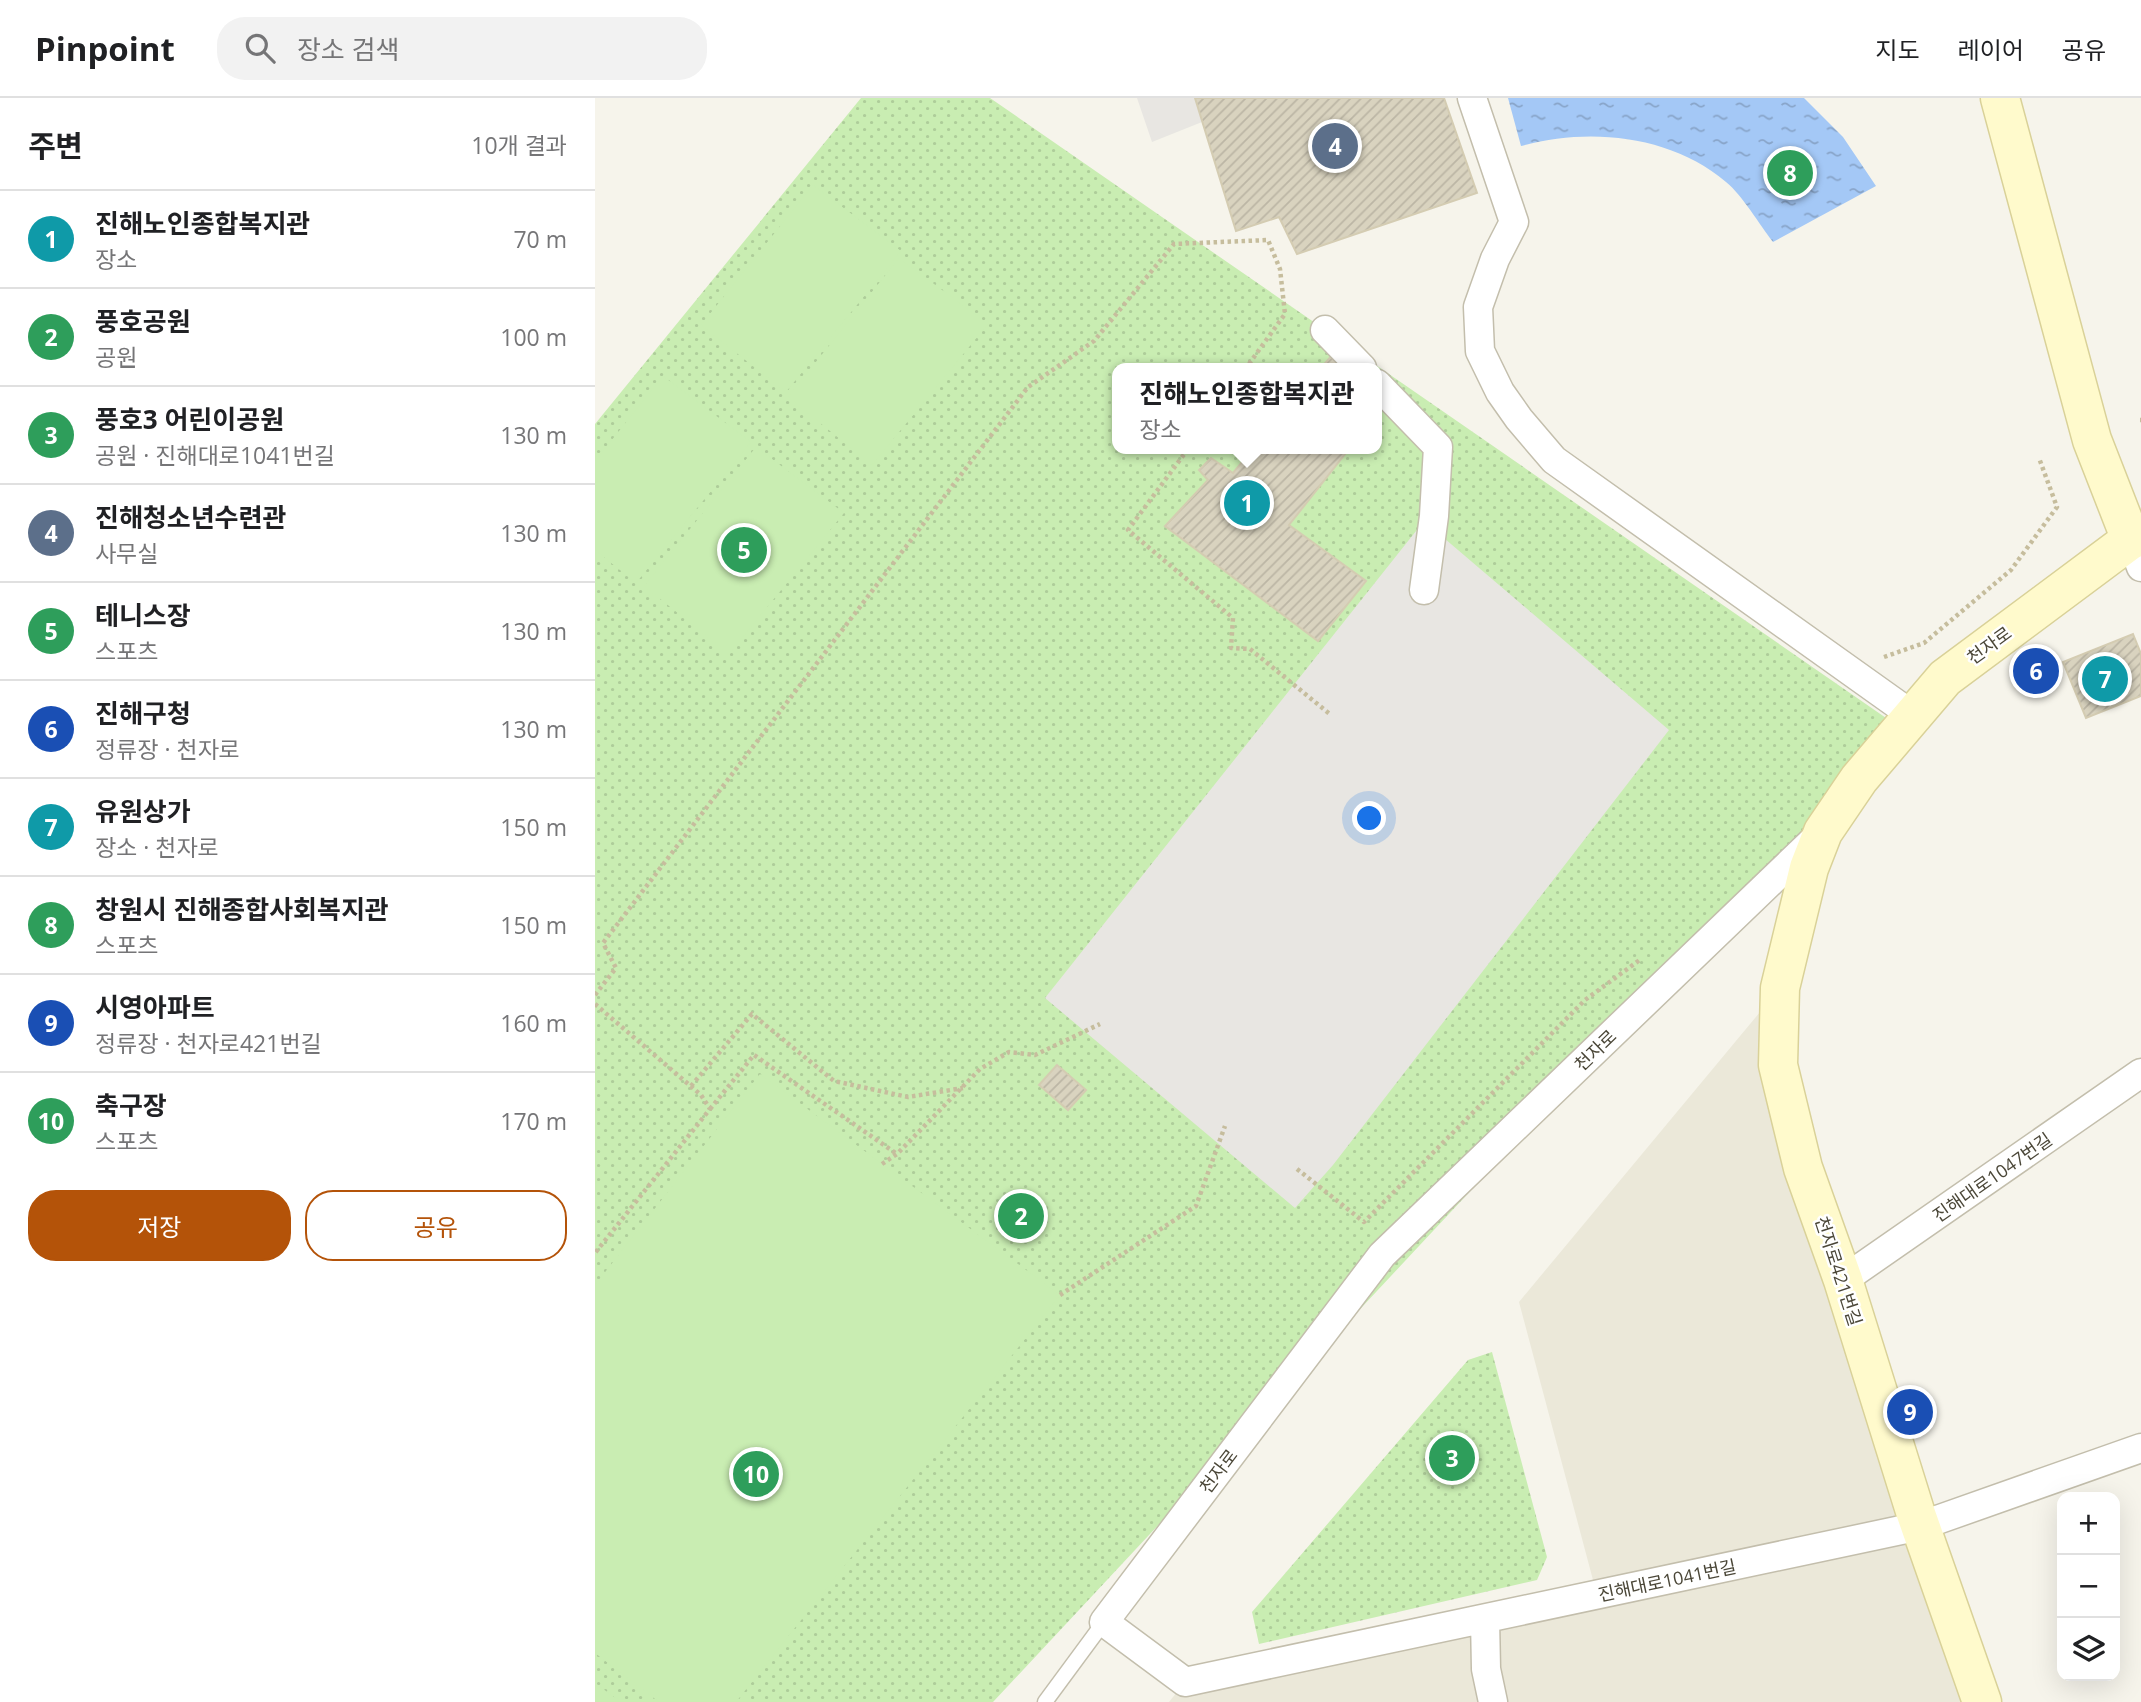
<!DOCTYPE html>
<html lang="ko">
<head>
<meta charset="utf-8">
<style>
  :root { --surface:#fff; --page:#f2f2f2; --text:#202124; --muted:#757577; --line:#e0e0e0; --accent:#b45309 }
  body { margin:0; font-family:"Open Sans","Noto Sans KR",sans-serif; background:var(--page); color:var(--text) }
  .controls { position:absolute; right:21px; bottom:21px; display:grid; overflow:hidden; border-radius:14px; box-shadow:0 7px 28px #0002 }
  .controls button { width:63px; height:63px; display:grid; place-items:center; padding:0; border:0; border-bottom:2px solid var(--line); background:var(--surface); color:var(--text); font:35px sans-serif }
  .you { position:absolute; left:775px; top:721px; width:24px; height:24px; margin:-18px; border:5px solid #fff; border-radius:50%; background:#1a73e8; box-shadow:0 0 0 10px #1a73e833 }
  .badge { display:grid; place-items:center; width:46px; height:46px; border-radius:50%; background:var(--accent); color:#fff; font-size:23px; font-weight:700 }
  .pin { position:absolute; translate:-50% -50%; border:4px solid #fff; box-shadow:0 2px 7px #0006 }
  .popup { position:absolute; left:517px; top:265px; width:270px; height:91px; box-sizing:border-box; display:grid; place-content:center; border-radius:14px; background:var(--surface); filter:drop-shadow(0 2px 5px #0005); font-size:23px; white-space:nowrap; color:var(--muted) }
  .popup b { font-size:26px; color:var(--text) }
  .popup::after { content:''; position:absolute; left:50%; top:100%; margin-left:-14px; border:14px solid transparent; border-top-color:var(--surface) }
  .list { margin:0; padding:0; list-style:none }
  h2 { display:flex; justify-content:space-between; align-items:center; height:91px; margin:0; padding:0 28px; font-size:30px }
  h2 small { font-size:23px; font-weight:400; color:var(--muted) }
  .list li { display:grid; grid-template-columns:46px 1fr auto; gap:21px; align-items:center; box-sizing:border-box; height:98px; padding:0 28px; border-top:2px solid var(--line) }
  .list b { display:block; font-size:26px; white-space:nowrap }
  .list p { margin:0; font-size:23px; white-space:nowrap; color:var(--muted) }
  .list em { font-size:23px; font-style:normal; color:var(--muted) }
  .actions { display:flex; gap:14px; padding:21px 28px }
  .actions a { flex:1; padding:16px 0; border:2px solid var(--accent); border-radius:28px; text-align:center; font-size:24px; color:var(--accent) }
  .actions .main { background:var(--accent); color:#fff }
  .icon { flex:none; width:38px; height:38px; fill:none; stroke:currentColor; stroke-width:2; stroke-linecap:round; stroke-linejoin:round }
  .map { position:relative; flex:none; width:1546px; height:1604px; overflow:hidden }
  header { display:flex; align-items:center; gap:42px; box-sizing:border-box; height:98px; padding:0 35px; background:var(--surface); border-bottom:2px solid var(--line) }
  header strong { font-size:33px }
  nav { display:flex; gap:38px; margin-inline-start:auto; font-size:24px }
  .search { width:490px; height:63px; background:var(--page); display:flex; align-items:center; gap:18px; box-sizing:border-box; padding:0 24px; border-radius:28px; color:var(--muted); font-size:26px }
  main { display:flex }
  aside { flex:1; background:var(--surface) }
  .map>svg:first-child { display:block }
  .residential { fill:#ebe8d9 }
  .grass { fill:url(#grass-dots); fill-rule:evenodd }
  .garden { fill:#c9edb2 }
  .parking { fill:#e8e6e2 }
  .water { fill:url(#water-ripples) }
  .building { fill:url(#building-hatch); stroke:#d4ccb2; stroke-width:2 }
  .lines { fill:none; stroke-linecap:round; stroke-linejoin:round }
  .lane-casing { stroke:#c3beac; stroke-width:17 }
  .street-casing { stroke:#c3beac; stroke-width:31 }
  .secondary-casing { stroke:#d9d198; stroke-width:41 }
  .path { stroke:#c6bd9d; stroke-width:4.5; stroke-dasharray:3.5 3.5; stroke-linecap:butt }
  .lane { stroke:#fff; stroke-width:14 }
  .street { stroke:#fff; stroke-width:28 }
  .secondary { stroke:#fffacc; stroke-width:38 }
  .labels { text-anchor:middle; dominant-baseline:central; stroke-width:5; stroke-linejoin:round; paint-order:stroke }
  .street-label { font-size:18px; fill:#4b4738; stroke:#fff }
</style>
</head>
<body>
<header>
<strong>Pinpoint</strong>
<div class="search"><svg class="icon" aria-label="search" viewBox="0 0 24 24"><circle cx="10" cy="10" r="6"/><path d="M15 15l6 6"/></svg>장소 검색</div>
<nav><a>지도</a><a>레이어</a><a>공유</a></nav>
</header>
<main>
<aside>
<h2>주변<small>10개 결과</small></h2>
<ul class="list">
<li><span class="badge" style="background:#0f9aa8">1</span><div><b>진해노인종합복지관</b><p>장소</p></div><em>70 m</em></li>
<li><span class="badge" style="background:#2e9e5b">2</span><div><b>풍호공원</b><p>공원</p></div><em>100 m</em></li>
<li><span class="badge" style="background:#2e9e5b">3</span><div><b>풍호3 어린이공원</b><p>공원 · 진해대로1041번길</p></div><em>130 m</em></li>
<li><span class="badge" style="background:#5c6f8a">4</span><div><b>진해청소년수련관</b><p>사무실</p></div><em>130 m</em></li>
<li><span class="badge" style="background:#2e9e5b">5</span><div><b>테니스장</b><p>스포츠</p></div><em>130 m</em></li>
<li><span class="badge" style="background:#1a4fb4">6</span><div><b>진해구청</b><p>정류장 · 천자로</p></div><em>130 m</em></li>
<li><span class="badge" style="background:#0f9aa8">7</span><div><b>유원상가</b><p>장소 · 천자로</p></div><em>150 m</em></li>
<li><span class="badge" style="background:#2e9e5b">8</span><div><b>창원시 진해종합사회복지관</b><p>스포츠</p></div><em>150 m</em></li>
<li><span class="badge" style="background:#1a4fb4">9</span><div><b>시영아파트</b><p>정류장 · 천자로421번길</p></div><em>160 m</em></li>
<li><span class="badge" style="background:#2e9e5b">10</span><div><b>축구장</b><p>스포츠</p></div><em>170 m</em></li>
</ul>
<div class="actions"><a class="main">저장</a><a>공유</a></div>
</aside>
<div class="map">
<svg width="1546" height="1604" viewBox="0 0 1546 1604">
  <defs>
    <pattern id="grass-dots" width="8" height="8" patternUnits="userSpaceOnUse" patternTransform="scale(1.75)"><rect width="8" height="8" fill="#c9edb2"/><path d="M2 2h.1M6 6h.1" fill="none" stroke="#aecd9a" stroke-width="1.8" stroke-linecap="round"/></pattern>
    <pattern id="water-ripples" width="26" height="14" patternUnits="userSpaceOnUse" patternTransform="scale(1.75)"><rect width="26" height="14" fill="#a4c8f6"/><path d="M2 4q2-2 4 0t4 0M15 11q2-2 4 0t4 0" fill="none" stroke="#88a4c8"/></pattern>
    <pattern id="building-hatch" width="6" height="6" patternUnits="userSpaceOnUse" patternTransform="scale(1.75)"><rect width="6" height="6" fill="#d9d3bf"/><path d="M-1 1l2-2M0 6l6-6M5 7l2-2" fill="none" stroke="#bcb6a5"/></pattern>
  </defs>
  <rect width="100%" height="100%" fill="#f6f4eb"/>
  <path class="residential" d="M1185 890 1183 967 1390 1604H574L590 1584 1002 1497 924 1204Z"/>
  <path class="grass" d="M266 0H395L1307 631 398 1604H0V326ZM522 270H782V351H522Z
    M897 1254 952 1459 942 1482 664 1546 657 1514 873 1262Z"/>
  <path class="garden" d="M218 87 306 153 191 294 106 227Z
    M304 160 393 226 277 367 193 299Z
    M68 278 156 344 41 485 0 452V363Z
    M161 349 249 415 134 556 49 488Z
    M165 976 465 1197 141 1604H64L0 1555V1187Z
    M0 1585 26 1604H0Z"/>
  <path class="parking" d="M542 0H633L637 12 557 44Z
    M829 423 1074 632 738 1067 700 1110 450 900Z"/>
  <path class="water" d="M913 0H1209L1248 39 1281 88 1178 144C1164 126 1148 98 1131 84 1076 37 994 29 926 48Z"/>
  <path class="building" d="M600 0H849L882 95 702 156 684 119 641 133Z
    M738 256 755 270H726Z
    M644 351H754L694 427 771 483 723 543 570 428 613 382 604 372 616 360 638 375 653 357Z
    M1538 536 1546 556V598L1491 620 1468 564Z
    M462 967 491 992 473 1012 444 987Z"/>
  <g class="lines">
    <g class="lane-casing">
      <path id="lane" d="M450 1604 509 1524"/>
    </g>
    <g class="street-casing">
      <path id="street" d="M877 0 919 124 900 161 883 209 885 253 905 294 924 321 959 362 1317 617
        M730 232 767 270
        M782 286 843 349 839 418 829 492
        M1536 442 1546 469
        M1222 739 787 1157 509 1524 590 1584 1325 1428 1546 1350
        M1248 1182 1546 975
        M890 1521 891 1571 898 1604"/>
    </g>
    <g class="secondary-casing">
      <path id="secondary" d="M1405 0 1497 342 1536 442
        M1387 1604 1320 1413 1248 1182 1208 1070 1183 967 1185 890 1214 770 1228 734 1264 681 1350 580 1546 434"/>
    </g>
    <path class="path" d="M1545 322H1546
      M593 351 533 432 638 520 636 550 655 551 736 617
      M1289 559 1329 545 1416 472 1462 409 1444 360
      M0 897 21 870 8 845 433 289 499 243 579 146 673 142 685 171 690 216 651 270
      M0 906 106 997 115 1011 0 1155
      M96 988 157 916 239 983 313 999 368 990
      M115 1011 159 957 302 1056
      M287 1066 302 1056 385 971 414 954 440 957 505 926
      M702 1071 769 1124 990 902 1046 861
      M465 1197 601 1108 630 1028"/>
    <use href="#lane" class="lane"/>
    <use href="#street" class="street"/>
    <use href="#secondary" class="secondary"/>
  </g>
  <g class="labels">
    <g class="street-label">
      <text transform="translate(1394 547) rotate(-36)">천자로</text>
      <text transform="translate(1000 952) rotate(-44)">천자로</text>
      <text transform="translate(1397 1079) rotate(-35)">진해대로1047번길</text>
      <text transform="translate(1244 1173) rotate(72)">천자로421번길</text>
      <text transform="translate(623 1373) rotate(-53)">천자로</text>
      <text transform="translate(1072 1482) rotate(-12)">진해대로1041번길</text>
    </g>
  </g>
</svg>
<div class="controls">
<button>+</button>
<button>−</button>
<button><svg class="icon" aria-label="layers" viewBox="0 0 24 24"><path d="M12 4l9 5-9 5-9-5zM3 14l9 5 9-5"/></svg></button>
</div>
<div class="you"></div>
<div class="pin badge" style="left:652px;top:405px;background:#0f9aa8">1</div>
<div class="popup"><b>진해노인종합복지관</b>장소</div>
<div class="pin badge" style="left:426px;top:1118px;background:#2e9e5b">2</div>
<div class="pin badge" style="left:857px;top:1360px;background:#2e9e5b">3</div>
<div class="pin badge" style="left:740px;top:48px;background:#5c6f8a">4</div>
<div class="pin badge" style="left:149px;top:452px;background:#2e9e5b">5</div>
<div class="pin badge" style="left:1441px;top:573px;background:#1a4fb4">6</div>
<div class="pin badge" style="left:1510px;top:581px;background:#0f9aa8">7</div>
<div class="pin badge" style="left:1195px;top:75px;background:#2e9e5b">8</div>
<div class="pin badge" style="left:1315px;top:1314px;background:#1a4fb4">9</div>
<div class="pin badge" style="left:161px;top:1376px;background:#2e9e5b">10</div>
</div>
</main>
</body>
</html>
